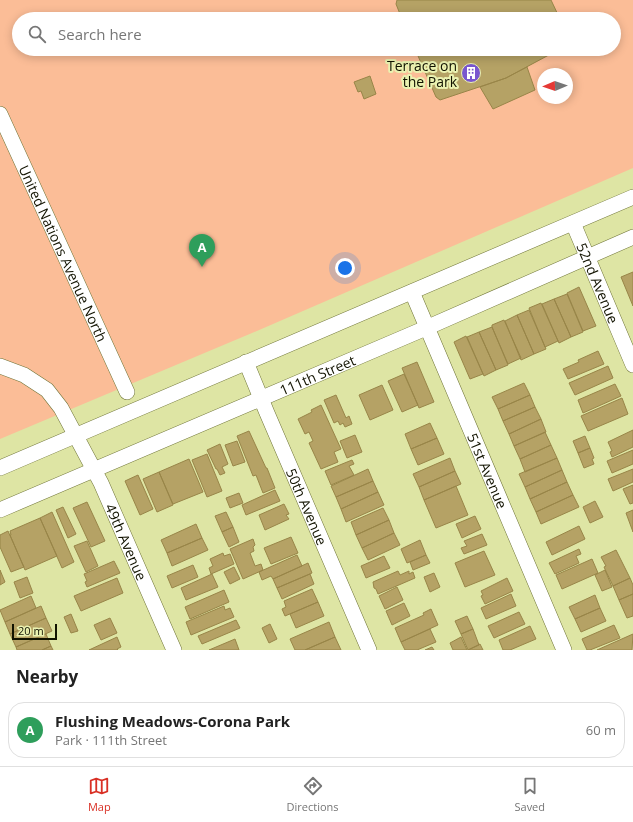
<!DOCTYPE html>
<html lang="en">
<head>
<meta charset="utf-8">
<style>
  :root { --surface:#fff; --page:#f6f6f6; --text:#222; --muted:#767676; --line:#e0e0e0; --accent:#d93025 }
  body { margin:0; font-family:"Open Sans",sans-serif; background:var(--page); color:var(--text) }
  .compass { position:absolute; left:537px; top:68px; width:36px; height:36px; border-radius:50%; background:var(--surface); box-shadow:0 2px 10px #0003; rotate:268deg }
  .scale { position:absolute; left:12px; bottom:10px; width:45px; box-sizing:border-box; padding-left:4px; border:2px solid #121300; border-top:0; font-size:11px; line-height:14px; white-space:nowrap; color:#121300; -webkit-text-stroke:3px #ebf2b1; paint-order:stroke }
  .you { position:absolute; left:345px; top:268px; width:14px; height:14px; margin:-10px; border:3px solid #fff; border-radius:50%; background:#1a73e8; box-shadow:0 0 0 6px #1a73e833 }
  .badge { display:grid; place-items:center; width:26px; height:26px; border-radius:50%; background:var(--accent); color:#fff; font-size:13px; font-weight:700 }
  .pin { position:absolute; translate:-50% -33px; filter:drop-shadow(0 1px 2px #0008) }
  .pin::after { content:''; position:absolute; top:21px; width:14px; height:12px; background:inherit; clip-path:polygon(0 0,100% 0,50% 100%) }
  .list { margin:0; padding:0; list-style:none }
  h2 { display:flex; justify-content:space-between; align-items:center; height:52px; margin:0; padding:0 16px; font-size:17px }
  h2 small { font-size:13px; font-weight:400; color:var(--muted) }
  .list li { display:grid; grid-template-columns:26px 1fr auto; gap:12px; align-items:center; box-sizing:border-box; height:56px; margin:0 8px 8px; padding:0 8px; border:1px solid var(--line); border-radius:16px }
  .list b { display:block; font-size:15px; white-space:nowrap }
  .list p { margin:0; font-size:13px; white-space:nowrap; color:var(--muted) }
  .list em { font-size:13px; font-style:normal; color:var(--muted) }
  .icon { flex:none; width:22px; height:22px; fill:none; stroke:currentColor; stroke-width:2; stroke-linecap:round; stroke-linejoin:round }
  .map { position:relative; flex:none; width:633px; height:650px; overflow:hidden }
  .search { position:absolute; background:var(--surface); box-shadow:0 2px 10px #0003; left:12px; right:12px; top:12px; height:44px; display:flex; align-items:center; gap:10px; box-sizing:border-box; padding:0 14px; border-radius:22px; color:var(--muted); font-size:15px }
  .sheet { height:116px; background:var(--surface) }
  nav { display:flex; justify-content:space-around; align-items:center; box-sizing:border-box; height:56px; border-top:1px solid var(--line); background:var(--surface); font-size:11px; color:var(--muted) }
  nav a { display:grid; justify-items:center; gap:2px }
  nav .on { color:var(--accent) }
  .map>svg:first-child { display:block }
  .green { fill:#fbbd97; fill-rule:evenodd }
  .building { fill:#b5a265; stroke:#988548 }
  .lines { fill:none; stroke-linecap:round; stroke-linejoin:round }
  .minor-casing { stroke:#6f7437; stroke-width:16 }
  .minor { stroke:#fff; stroke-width:15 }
  .labels { text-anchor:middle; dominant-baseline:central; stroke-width:4; stroke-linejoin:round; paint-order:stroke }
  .poi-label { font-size:14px; fill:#121300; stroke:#ebf2b1; text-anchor:end }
  .street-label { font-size:14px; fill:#121300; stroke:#ebf2b1 }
</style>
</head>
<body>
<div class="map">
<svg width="633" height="650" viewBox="0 0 633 650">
  <rect width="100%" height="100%" fill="#dee5a4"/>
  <path class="green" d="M0 0H633V168L252 333 0 439ZM19 19H614V49H19ZM543 74H567V98H543Z"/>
  <path class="building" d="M397 0H551L560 19H402L396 4Z
    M415 49H560L506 78 440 100 436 97Z
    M527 67 535 90 493 109 480 87 506 78Z
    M370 76 376 94 364 99 361 91 358 92 354 82Z
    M633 272V306L621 277Z
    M579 287 596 326 583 331 567 293Z
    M567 294 583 332 571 337 554 299Z
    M554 299 571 337 559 343 542 304Z
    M541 303 558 341 545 347 529 308Z
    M529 310 546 349 534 354 517 315Z
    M517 315 534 354 521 360 505 321Z
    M504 320 521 358 508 364 492 327V325Z
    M492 327 508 365 496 370 479 332Z
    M479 332 496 370 484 376 467 337Z
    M466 336 483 374 470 379 454 342Z
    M598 351 604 364 568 379 563 369 579 362 578 360Z
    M417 362 434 402 419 408 402 368Z
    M608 366 613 378 575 395 569 383Z
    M404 374 418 405 402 412 388 381Z
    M524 383 530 395 498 409 492 397Z
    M615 384 621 396 583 413 578 400Z
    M382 385 393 410 370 420 359 395Z
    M336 395 346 418 349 416 352 424 345 427 343 423 340 425 338 421 334 423 324 400Z
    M530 395 535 407 503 421 498 409Z
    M622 398 628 414 588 431 581 416Z
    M321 405 341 449 334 452 338 462 321 469 309 443 313 441 309 432 305 434 298 419 312 412 311 410Z
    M535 407 541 419 509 434 503 421Z
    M541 419 546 432 514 446 509 434Z
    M430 423 437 438 411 449 405 434Z
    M633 430V447L612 457 610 452 612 451 608 442Z
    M249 431 266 468H267L275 488 263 493 256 475 253 476 237 436Z
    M545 432 551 445 520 459 514 446Z
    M355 435 362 452 347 458 340 441Z
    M585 436 590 448 578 453 573 441Z
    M437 438 444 454 418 465 411 449Z
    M237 441 245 462 233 466 225 445Z
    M220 444 228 464 222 467 225 473 220 475 217 469H216L207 450Z
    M551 445 557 458 525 472 520 459Z
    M590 448 594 458 592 459 594 464 584 468 578 453Z
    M633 450V464L612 473 607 461Z
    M207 454 222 491 207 497 192 460Z
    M450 458 455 471 419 487 413 474Z
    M557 458 562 470 525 487 519 474Z
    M189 459 203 492 173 504 159 472Z
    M352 460 354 464 349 466 354 475 331 485 325 471Z
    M368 469 373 481 336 497 331 486Z
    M633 469V482L613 491 608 479Z
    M562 470 567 482 530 499 525 487Z
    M455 471 461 484 424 500 419 487Z
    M159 472 173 505 157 512 143 479Z
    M138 475 153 509 140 515 125 481Z
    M373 481 378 492 341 509 336 497Z
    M567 482 573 495 536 512 530 499Z
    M633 485V503L630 504 623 489Z
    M456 486 468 515 436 528 424 500Z
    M275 490 280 501 246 515 242 505Z
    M378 492 384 505 346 522 341 509Z
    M239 493 243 503 230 508 226 498Z
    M573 495 579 507 541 524 536 512Z
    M595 501 603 517 590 523 583 507Z
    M87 502 105 541 91 547 73 508Z
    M284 504 289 514 286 515 289 519 265 530 259 515Z
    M63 507 76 534 68 538 56 510Z
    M383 508 389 520 356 535 351 522Z
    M633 510V532L626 513Z
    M52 512 74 562 62 568 40 518Z
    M226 512 233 527 222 532 215 516Z
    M475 516 481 529 462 538 456 524Z
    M40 518 57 556 25 570 10 535H11L10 531Z
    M389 520 394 533 362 548 356 535Z
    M196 524 202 538 167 553 161 540Z
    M579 526 585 539 552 555 546 542Z
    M233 527 239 542 229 547 222 532Z
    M8 531 24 567 11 572 0 547V535Z
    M394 533 400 545 368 560 362 548Z
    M482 534 487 545 464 554 461 548 467 546 464 541Z
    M291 537 298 553 271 564 264 548Z
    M202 538 208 550 172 566 167 553Z
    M253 539 255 545 253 547 254 551 250 553 255 566 261 564 263 570 243 579 230 549Z
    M420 540 426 555 407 563 401 549Z
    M87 541 98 566 86 572 74 546Z
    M579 549 581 554 576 556 579 563 555 574 549 563Z
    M616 550 630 578 613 586 604 567 606 566 601 557Z
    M484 551 495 575 465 587 455 563Z
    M223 553 224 556 230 554 234 564 211 574 209 568 213 566 210 559Z
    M297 555 302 566 273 579 271 576 262 580 259 572Z
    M426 555 430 563 413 570 410 562Z
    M384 556 390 568 366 578 361 566Z
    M592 559 598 573 562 589 556 575Z
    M114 561 120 573 87 587 85 582 87 581 84 574Z
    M308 563 312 573 277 588 273 579Z
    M193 565 198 577 172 588 167 576Z
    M234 567 240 579 230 584 224 572Z
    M0 570 5 582 0 585Z
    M605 570 612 587 602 591 595 575Z
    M398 571 400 575 409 571V574L413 572 415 578 378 594 376 589 374 588 373 582Z
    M434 573 440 587 430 592 424 577Z
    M212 574 218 587 186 600 181 588Z
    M310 574 314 584 282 599 277 588Z
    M27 577 33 593 20 598 14 582Z
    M117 578 123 593 81 611 74 596Z
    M507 578 513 591 485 604 481 596 483 595 481 591Z
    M630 578 633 585V594L619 600 613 586Z
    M397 587 403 600 385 609 379 596Z
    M312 589 318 602 285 616 282 609 286 607 284 601Z
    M224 590 229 602 190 619 185 607Z
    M511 594 516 606 486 619 481 608Z
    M633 594V616L627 618 619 600Z
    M595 595 600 608 575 619 569 607Z
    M31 596 36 608 5 622 0 610Z
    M318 602 324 616 296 628 290 614Z
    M404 603 410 616 392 625 386 611Z
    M41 606 46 618 10 634 5 622Z
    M224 606 225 610 230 608 234 617 191 635 186 622Z
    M600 608 606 621 581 632 575 619Z
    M431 609 438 625 401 642 395 628 424 615 423 613Z
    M519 612 525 624 494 638 488 626Z
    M71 614 78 631 71 633 64 617Z
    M467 616 473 629 461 634 455 621Z
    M46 618 52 631 16 647 10 634Z
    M110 618 117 633 101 640 94 625Z
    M236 620 240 628 202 644 198 636Z
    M329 622 335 637 305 650H295L290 639Z
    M270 624 277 639 269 643 262 628Z
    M614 625 620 638 590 650H587L582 639Z
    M530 626 536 639 510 650H503L499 640Z
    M430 629 436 642 417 650H405L401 642Z
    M473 629 479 645 468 650 461 634Z
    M46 634 51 646 42 650H17L16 647Z
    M633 634 632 650H597Z
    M117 637 121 647 117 649 118 650H89Z
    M335 637 341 650H305Z
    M461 637 467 650H453L450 643Z
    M235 639 239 650H209Z
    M480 644 483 650H468Z
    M51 646 53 650H42Z
    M432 647 434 650H425Z"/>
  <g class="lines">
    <g class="minor-casing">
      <g id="minor">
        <path id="s1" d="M0 114 127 392"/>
        <path id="s2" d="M573 223 633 365"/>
        <path id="s3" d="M412 292 564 650"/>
        <path id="s4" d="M246 362 267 413 369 650"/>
        <path id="s5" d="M0 366 24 375 47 390 61 408 101 483 174 650"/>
        <path d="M0 468 633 197"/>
        <path id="s6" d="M0 510 426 328 633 237"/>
      </g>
    </g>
    <use href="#minor" class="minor"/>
  </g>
  <defs>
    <g id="building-disc" transform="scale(1)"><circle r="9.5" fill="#7956cf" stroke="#ebf2b1"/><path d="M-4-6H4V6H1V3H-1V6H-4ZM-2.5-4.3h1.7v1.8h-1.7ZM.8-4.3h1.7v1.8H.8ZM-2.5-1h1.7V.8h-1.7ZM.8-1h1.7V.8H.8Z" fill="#fff"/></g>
  </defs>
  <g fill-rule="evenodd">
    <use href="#building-disc" x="471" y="73"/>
  </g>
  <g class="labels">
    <g class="poi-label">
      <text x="457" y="65">Terrace on<tspan x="457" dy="16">the Park</tspan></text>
    </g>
    <g class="street-label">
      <text stroke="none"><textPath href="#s1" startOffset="153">United Nations Avenue North</textPath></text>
      <text stroke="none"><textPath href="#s2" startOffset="65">52nd Avenue</textPath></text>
      <text stroke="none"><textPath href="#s6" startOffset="345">111th Street</textPath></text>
      <text stroke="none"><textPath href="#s3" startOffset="194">51st Avenue</textPath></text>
      <text stroke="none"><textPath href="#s4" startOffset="157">50th Avenue</textPath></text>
      <text stroke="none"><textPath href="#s5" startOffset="225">49th Avenue</textPath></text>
    </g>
  </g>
</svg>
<svg class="compass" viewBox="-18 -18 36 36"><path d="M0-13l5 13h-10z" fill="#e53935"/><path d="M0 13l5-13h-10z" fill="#767676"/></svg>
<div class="scale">20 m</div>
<div class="you"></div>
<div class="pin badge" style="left:202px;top:267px;background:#2e9e5b">A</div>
<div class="search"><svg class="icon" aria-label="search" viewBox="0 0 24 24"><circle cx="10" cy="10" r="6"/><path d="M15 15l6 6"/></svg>Search here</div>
</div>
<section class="sheet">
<h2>Nearby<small></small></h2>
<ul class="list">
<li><span class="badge" style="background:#2e9e5b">A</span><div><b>Flushing Meadows-Corona Park</b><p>Park · 111th Street</p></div><em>60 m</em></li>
</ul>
</section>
<nav>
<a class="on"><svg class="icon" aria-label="map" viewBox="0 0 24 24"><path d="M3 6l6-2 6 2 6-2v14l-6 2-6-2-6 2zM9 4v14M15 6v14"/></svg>Map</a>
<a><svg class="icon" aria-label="directions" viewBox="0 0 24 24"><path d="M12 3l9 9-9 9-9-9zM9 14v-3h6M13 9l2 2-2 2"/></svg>Directions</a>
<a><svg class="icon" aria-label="saved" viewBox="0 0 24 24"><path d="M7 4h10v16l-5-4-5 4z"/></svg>Saved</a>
</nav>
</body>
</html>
